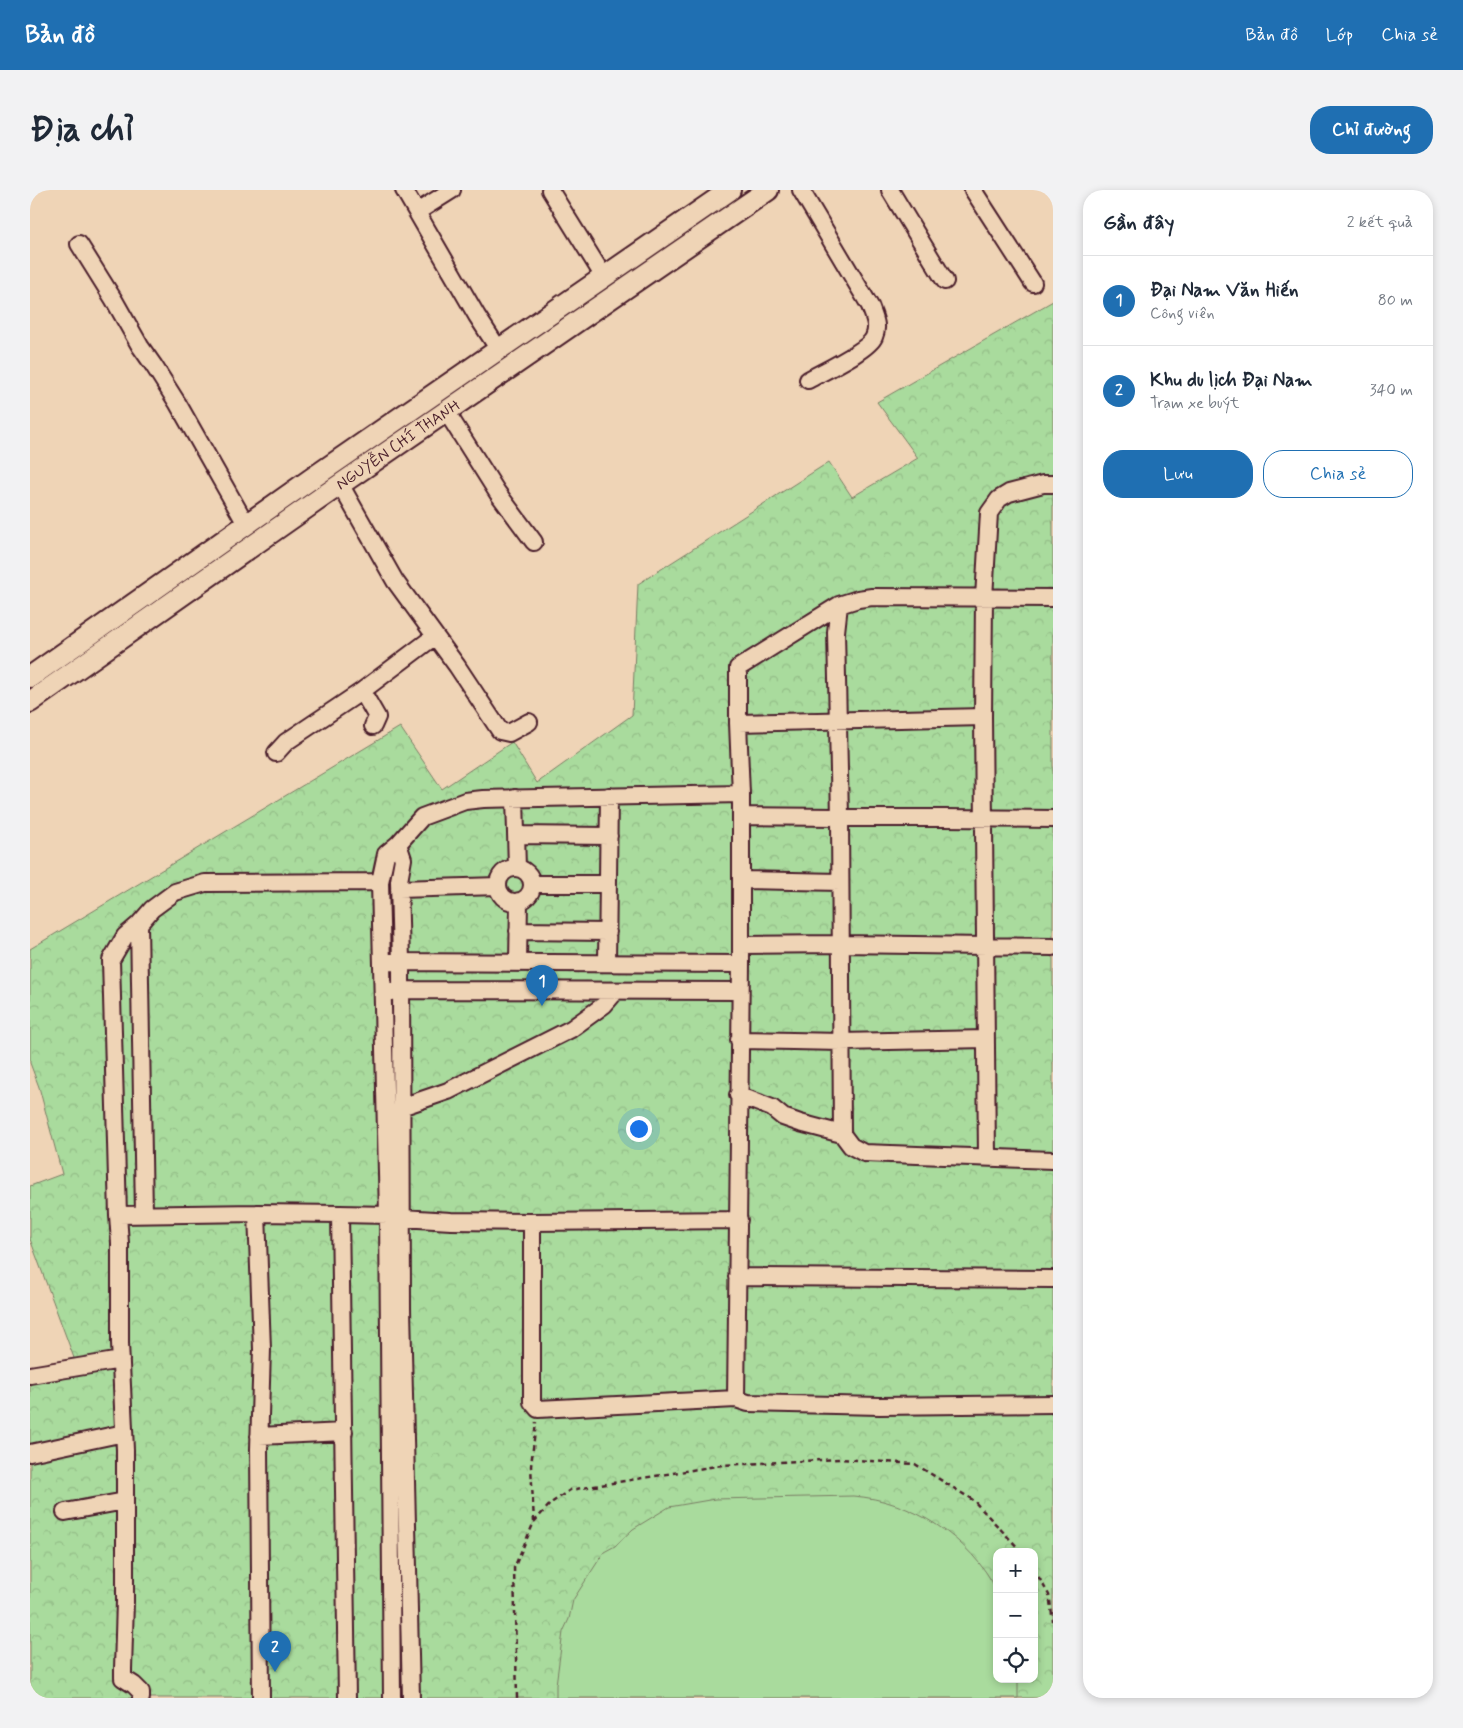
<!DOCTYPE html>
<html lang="vi">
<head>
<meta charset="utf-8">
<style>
  :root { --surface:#fff; --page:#f2f2f3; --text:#1f2937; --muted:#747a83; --line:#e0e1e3; --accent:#1f6fb2 }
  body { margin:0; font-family:Mynerve,sans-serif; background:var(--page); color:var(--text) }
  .controls { position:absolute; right:15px; bottom:15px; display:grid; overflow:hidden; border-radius:10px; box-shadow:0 2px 8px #0003 }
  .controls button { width:45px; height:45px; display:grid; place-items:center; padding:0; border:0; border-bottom:1px solid var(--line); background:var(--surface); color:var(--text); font:25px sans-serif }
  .you { position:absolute; left:608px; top:938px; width:18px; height:18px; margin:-12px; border:4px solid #fff; border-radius:50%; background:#1a73e8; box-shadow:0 0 0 8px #1a73e833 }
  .badge { display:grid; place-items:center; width:32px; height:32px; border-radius:50%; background:var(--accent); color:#fff; font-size:16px; font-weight:700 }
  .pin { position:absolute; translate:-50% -41px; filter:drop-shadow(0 1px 2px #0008) }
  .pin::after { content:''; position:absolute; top:26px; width:18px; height:15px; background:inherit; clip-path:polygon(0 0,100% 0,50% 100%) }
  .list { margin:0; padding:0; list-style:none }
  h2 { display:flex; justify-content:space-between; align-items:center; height:65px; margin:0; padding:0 20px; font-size:21px }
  h2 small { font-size:16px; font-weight:400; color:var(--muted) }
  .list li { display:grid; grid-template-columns:32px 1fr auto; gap:15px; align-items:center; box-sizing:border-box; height:90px; padding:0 20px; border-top:1px solid var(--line) }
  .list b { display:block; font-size:19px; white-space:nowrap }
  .list p { margin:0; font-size:16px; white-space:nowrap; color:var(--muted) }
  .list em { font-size:16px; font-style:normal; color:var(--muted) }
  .actions { display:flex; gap:10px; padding:15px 20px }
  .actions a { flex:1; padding:11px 0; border:1px solid var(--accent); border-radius:20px; text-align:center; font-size:18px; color:var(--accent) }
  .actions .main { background:var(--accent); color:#fff }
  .icon { flex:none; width:28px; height:28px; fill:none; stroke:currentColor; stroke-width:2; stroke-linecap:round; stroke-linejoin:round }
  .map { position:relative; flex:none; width:1023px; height:1508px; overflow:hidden; border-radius:20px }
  header { display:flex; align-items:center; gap:30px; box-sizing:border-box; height:70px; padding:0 25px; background:var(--accent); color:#fff }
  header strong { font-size:24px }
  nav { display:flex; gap:28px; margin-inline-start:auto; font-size:18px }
  .intro { display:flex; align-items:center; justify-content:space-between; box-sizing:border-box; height:120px; padding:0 30px }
  h1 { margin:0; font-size:35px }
  .button { padding:12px 22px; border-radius:20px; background:var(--accent); color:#fff; font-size:18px; font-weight:700 }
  main { display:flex; gap:30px; padding:0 30px }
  aside { flex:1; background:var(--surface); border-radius:20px; box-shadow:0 2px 8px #0003 }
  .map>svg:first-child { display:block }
  .park { fill:url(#park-crowns); stroke:#7a7d64; fill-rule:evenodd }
  .garden { fill:#a9db9d; stroke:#7a7d64 }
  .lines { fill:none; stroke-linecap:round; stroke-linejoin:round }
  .minor-casing { stroke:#4a1f2b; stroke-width:20 }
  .major-casing { stroke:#4a1f2b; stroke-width:24 }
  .path { stroke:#4a1f2b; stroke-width:2.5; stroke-dasharray:5 4; stroke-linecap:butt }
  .minor { stroke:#efd4b6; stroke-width:16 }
  .major { stroke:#efd4b6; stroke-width:20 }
  .labels { text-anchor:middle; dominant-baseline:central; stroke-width:4; stroke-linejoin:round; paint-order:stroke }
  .street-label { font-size:16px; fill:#4a1f2b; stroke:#efd4b6 }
</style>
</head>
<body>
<header>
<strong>Bản đồ</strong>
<nav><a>Bản đồ</a><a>Lớp</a><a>Chia sẻ</a></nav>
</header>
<div class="intro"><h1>Địa chỉ</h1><a class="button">Chỉ đường</a></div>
<main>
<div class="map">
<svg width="1023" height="1508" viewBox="0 0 1023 1508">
  <defs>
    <pattern id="park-crowns" width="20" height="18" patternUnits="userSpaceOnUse" patternTransform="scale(1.25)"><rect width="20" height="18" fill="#a9db9d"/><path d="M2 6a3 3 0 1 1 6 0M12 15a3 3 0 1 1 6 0" fill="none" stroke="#93bc87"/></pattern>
  </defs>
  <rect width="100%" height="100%" fill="#efd4b6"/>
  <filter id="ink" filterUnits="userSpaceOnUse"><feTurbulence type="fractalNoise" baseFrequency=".02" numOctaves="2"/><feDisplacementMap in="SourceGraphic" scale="10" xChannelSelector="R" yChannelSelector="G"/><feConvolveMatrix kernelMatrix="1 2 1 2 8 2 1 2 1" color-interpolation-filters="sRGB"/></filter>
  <g filter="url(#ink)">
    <path class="park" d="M1023 111V1508H0V1179L44 1168 0 1049V996L32 984 9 897 0 873V759L370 537 412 599 482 552 507 593 602 525 608 394 799 272 822 307 888 268 847 212ZM967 1362H1004V1489H967Z"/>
    <path class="garden" d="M823 1306C881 1310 941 1348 967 1401V1489H988V1508H526V1495L533 1442 539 1429 543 1410 574 1362 585 1356 603 1339 639 1317 685 1309Z"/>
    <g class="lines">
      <g class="minor-casing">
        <path id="minor" d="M374 0 447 126 469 160
          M520 0 574 87
          M771 0 840 116C844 127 849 136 844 147 839 160 792 182 778 190
          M860 0 915 91
          M943 0 1003 93
          M387 22 422 0
          M49 54 84 110 110 156 124 176 148 214 216 334
          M416 221 467 302 504 352
          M310 294 365 391 427 476 470 541 479 543 499 532
          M809 415 806 442 810 627 812 944
          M332 501 347 527 343 536
          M708 533 953 527
          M246 563 256 552 332 501 405 446
          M485 608 487 678
          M711 626 1023 629
          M486 645 579 646
          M368 654 373 669 369 691 371 772 372 1118 381 1508
          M468 695a17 17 0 1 1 34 0a17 17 0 1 1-34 0Z
          M711 690 810 692
          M350 692 175 693 145 702 122 719 109 734 95 746 81 770 88 1025 227 1023 310 1024 358 1025 372 1028 421 1031 502 1032 709 1030
          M502 694H578
          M369 699 468 696
          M109 734 114 1024
          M488 741 578 742
          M711 755 810 754 1023 757
          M360 772 711 774
          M488 773 489 711
          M577 773 579 606
          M361 802 371 800 710 801
          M709 850 811 852 956 849
          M708 905 742 918 753 927 770 933 812 944 821 956 834 963 1023 970
          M371 917 418 901 541 839 574 815 586 801
          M957 967 953 527 954 408 959 323 969 309 979 303 1013 294H1023
          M227 1023 232 1159 229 1259 231 1508
          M310 1024 317 1508
          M88 1025 90 1053V1153L95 1260V1411L93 1479V1488L104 1495 111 1502V1508
          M502 1032V1212L508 1219 706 1209 718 1213 850 1216 1023 1214
          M707 1087 1023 1089
          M0 1185 91 1170
          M706 1209 711 774V604L708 533V478L809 415 828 409 842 407 1023 408
          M229 1246 314 1242
          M0 1263 94 1243
          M35 1322 95 1311
          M362 1508 358 1025 350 692 356 664 368 654 392 627 435 611 453 609 711 604"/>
      </g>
      <g class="major-casing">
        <g id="major">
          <path d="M0 487 281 289 700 0"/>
          <path id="s1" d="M0 512 292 307 738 0"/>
        </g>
      </g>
      <path class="path" d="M504 1332 501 1276 506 1232
        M1004 1379 1019 1405 1023 1431
        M487 1508 484 1378 504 1332 521 1313 540 1300 692 1275 811 1269 885 1274 943 1310 992 1362"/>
      <use href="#minor" class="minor"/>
      <use href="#major" class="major"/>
    </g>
  </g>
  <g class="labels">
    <g class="street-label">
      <text stroke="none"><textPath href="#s1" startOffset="449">NGUYỄN CHÍ THANH</textPath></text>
    </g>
  </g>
</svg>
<div class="controls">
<button>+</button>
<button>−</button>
<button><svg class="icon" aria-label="locate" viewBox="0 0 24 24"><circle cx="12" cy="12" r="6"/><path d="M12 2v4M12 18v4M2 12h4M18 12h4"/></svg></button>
</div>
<div class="you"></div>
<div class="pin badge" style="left:512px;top:816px">1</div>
<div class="pin badge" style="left:245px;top:1482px">2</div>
</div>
<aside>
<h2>Gần đây<small>2 kết quả</small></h2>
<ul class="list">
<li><span class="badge">1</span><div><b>Đại Nam Văn Hiến</b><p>Công viên</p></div><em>80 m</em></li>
<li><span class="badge">2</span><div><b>Khu du lịch Đại Nam</b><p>Trạm xe buýt</p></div><em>340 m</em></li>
</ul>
<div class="actions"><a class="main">Lưu</a><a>Chia sẻ</a></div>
</aside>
</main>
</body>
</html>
